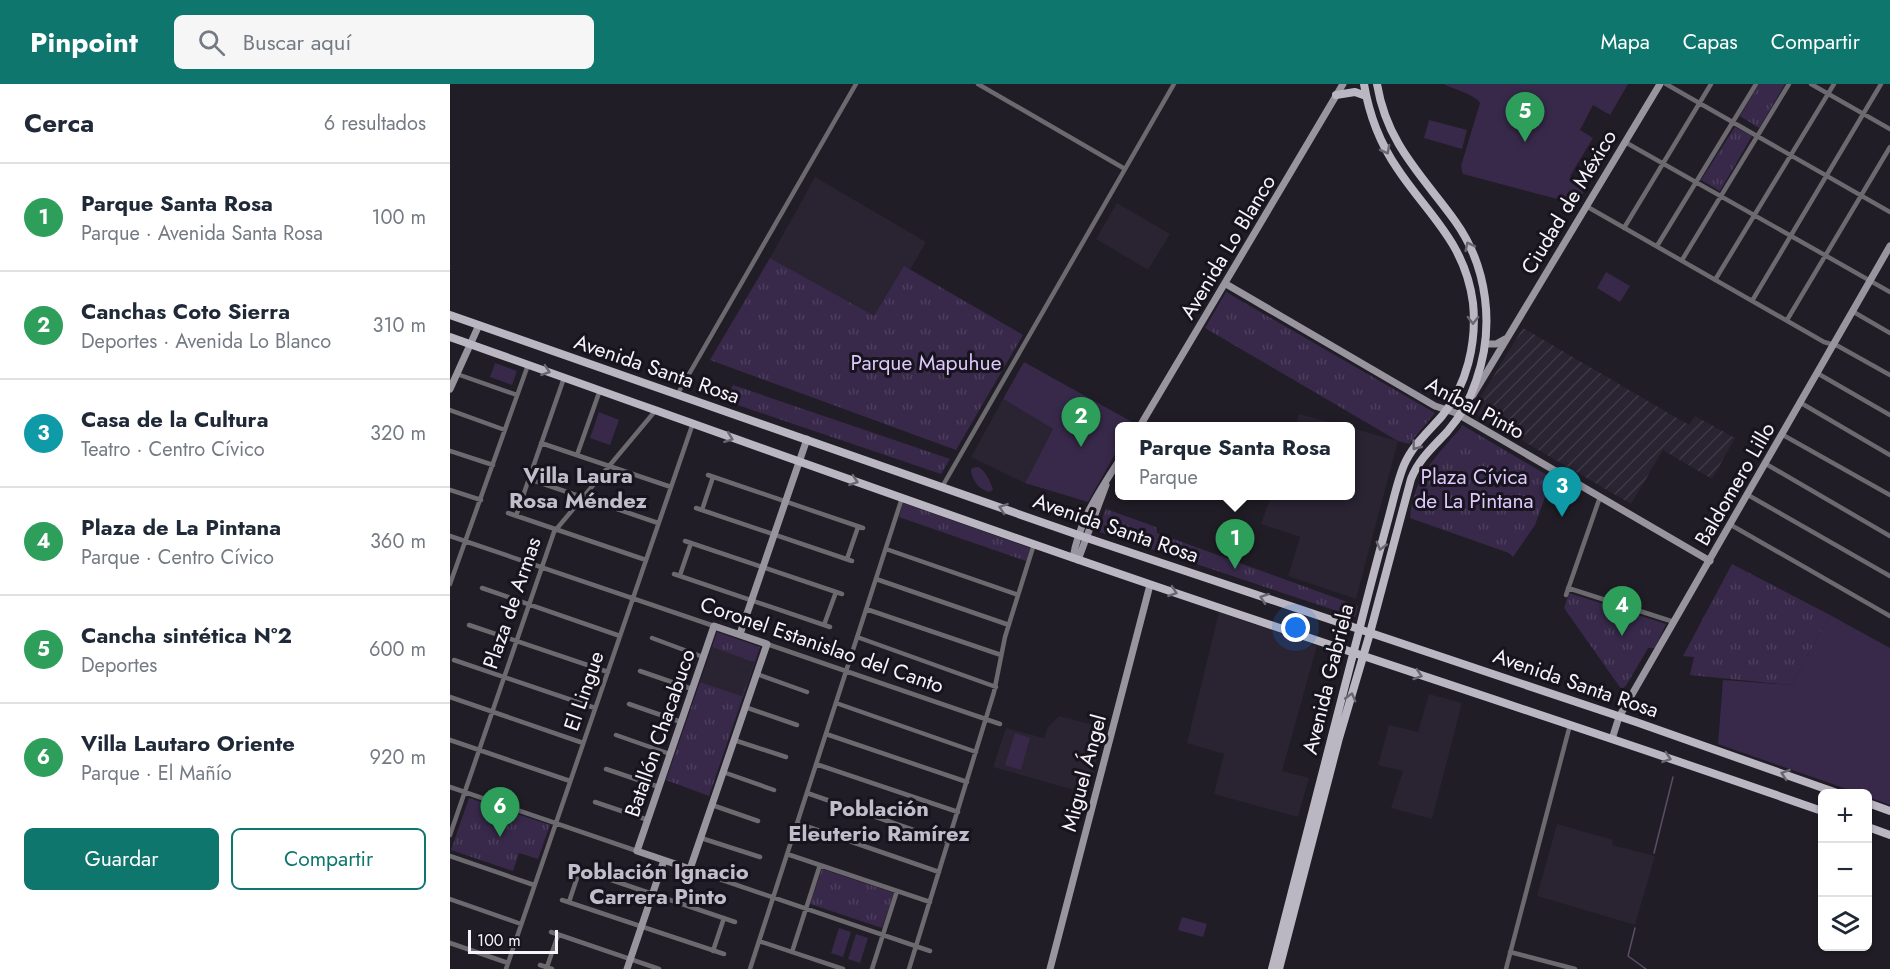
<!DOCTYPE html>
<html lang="es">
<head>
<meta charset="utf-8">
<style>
  :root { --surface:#fff; --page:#f6f6f7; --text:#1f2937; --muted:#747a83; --line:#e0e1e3; --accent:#0f766e }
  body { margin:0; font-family:Jost,sans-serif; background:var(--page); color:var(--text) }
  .controls { position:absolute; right:18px; bottom:18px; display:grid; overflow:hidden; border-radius:9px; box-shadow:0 2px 4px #0004 }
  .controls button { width:54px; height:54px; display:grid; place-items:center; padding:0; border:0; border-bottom:2px solid var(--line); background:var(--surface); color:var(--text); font:30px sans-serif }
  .scale { position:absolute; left:18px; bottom:15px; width:90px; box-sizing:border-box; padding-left:6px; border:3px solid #f6f4fa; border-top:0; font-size:16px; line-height:21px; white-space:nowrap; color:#f6f4fa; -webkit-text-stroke:4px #17141d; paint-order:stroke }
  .you { position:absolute; left:846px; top:544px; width:21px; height:21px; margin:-15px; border:4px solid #fff; border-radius:50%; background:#1a73e8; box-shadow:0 0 0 9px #1a73e833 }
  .badge { display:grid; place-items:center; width:39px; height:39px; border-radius:50%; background:var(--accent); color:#fff; font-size:20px; font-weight:700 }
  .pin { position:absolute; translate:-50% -50px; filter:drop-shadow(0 2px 3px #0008) }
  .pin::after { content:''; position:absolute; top:32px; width:21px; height:18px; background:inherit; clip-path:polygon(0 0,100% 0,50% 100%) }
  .popup { position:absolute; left:665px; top:338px; width:240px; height:78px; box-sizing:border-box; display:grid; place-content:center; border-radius:9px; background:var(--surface); filter:drop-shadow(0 2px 4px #0005); font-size:20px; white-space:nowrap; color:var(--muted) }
  .popup b { font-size:22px; color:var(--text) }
  .popup::after { content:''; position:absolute; left:50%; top:100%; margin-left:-12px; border:12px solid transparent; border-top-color:var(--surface) }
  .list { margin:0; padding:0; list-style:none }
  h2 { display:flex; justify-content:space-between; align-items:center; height:78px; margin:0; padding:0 24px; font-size:26px }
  h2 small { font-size:20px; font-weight:400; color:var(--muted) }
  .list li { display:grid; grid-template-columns:39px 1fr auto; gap:18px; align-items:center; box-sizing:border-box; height:108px; padding:0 24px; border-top:2px solid var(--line) }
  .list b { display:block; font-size:22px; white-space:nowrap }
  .list p { margin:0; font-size:20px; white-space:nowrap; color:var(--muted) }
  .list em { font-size:20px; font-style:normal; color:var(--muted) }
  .actions { display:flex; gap:12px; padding:18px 24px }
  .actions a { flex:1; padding:14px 0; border:2px solid var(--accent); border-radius:9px; text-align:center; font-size:21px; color:var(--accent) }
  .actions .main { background:var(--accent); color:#fff }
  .icon { flex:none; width:33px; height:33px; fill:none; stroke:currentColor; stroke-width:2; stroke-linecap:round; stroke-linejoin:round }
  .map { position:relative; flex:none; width:1440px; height:885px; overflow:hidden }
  header { display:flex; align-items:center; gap:36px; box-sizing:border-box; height:84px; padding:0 30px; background:var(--accent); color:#fff }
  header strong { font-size:28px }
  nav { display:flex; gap:33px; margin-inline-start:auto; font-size:21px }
  .search { width:420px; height:54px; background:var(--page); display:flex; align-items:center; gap:15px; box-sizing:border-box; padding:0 21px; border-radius:9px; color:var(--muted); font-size:22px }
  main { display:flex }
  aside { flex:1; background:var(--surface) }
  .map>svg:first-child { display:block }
  .built { fill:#292332 }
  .industrial { fill:url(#industrial-furrows) }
  .green { fill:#38294a }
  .park { fill:url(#park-tufts) }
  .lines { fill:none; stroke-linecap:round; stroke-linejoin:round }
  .stream { stroke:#594d66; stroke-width:1.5 }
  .street { stroke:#6c6a6f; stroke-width:4.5 }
  .secondary { stroke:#99959e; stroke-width:7 }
  .primary { stroke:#bbb7c2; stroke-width:8 }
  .oneway { stroke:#696670 }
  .labels { text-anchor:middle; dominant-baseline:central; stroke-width:6; stroke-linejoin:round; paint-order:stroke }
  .street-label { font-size:21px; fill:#f6f4fa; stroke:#17141d }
  .park-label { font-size:21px; fill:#dec8fd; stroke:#17141d }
  .neighbourhood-label { font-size:22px; font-weight:bold; fill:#c2bdca; stroke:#17141d }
</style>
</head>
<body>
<header>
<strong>Pinpoint</strong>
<div class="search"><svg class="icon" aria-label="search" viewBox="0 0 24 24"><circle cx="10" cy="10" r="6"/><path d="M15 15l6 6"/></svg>Buscar aquí</div>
<nav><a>Mapa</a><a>Capas</a><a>Compartir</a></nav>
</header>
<main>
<aside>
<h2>Cerca<small>6 resultados</small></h2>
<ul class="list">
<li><span class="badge" style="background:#2e9e5b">1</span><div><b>Parque Santa Rosa</b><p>Parque · Avenida Santa Rosa</p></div><em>100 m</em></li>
<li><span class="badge" style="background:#2e9e5b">2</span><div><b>Canchas Coto Sierra</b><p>Deportes · Avenida Lo Blanco</p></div><em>310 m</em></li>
<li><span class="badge" style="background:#0f9aa8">3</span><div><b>Casa de la Cultura</b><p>Teatro · Centro Cívico</p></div><em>320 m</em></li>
<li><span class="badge" style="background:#2e9e5b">4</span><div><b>Plaza de La Pintana</b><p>Parque · Centro Cívico</p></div><em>360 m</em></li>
<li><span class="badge" style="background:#2e9e5b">5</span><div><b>Cancha sintética N°2</b><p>Deportes</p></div><em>600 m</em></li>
<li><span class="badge" style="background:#2e9e5b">6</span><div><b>Villa Lautaro Oriente</b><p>Parque · El Mañío</p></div><em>920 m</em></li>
</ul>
<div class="actions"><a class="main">Guardar</a><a>Compartir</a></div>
</aside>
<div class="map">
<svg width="1440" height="885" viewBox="0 0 1440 885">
  <defs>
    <pattern id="industrial-furrows" width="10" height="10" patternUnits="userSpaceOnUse" patternTransform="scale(1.5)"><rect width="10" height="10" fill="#292332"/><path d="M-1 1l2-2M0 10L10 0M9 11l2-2" fill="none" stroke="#3e3946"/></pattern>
    <pattern id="park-tufts" width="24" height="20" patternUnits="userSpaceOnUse" patternTransform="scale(1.5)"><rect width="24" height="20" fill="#38294a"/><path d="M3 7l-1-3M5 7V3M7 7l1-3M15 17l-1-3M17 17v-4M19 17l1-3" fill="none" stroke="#4c3e5c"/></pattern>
  </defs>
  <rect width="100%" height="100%" fill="#211d26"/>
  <path class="built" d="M365 93 476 158 460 186 454 183 424 233 320 174Z
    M667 119 720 150 698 186 646 155Z
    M553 315 603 345 575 399 521 373Z
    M849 330 894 342H845Z
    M901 344 948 357 906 515 838 492 850 453 811 440 821 412H900Z
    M769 528 867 562 832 687 859 694 848 733 764 710 774 670 737 659Z
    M262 563 304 577 292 612 250 598Z
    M979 610 1012 619 982 735 941 724 953 687 928 681 939 641 968 648Z
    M609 632 655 644 638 710 543 683 556 644 594 654 598 643Z
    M1107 740 1163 756 1162 761 1205 772 1185 841 1087 812Z"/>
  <path class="industrial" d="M1073 244 1239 341 1245 332 1285 354 1262 395 1213 366 1181 420 1022 327Z"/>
  <path class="green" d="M994 0H1178L1160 31 1143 21 1130 46 1143 54 1120 92 1137 103 1126 120 1013 90 1011 82 1030 19C1026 11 1003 5 994 0Z
    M979 36 1017 46 1012 65 974 54Z
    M1156 188 1180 202 1170 218 1147 204Z
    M574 278 684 339 682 342H670L669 363 638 418 575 399 603 345 553 315Z
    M45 279 67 287 62 301 40 293Z
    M149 328 169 336 160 361 140 354Z
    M528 383C536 387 540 397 543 405L540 408C530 406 523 398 521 387L522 384Z
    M1380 531 1440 564V721L1418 713V710L1408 709 1268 660 1273 596 1341 601Z
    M565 649 580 654 571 686 555 681Z
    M732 833 757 840 753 853 728 846Z
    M389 844 401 848 393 873 381 869Z
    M406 850 418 854 410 879 398 875Z"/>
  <path class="park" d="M1309 0H1335L1309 44 1290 32Z
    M1285 43 1302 52 1270 107 1251 96Z
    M320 174 424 232 454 182 573 251 506 366 260 276Z
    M776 208 985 329 959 360 948 357 755 244Z
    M283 301 500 375 491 390 276 317Z
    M1012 341 1102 394 1085 441 1063 473 1059 469 960 434C963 394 986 372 1011 344Z
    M453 419 580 464 576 477 449 433Z
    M656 425 706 443 707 449 908 522 905 533 647 447Z
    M1282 480 1380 531 1341 601 1240 591 1244 573 1233 572Z
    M1119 509 1216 540 1205 564H1198L1177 600 1172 606 1114 524Z
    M267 548 310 563 259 712 216 696 250 598 292 612 304 578 262 563Z
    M19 714 100 741 88 775 69 769 63 787 1 766Z
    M372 785 444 809 432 844 360 820Z"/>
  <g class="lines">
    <path class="stream" d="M1204 769 1223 693
      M1185 844 1178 872 1196 885"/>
    <path class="street" d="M528 0 675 85
      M1216 0 1440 128
      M1361 0 1440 45
      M1175 58 1440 208
      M1136 122 1374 258 1388 262 1440 291
      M1174 144 1261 0
      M1207 162 1306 0
      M1232 176 1339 0
      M1265 196 1384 0
      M1302 217 1431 0
      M1402 227 1440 249
      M1337 236 1440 63
      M1367 289 1440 331
      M7 290 67 311
      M227 311 406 0
      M1351 319 1440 371
      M0 326 55 346
      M1333 351 1440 411
      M91 359 221 403
      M0 367 43 381
      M127 371 150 306
      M1316 380 1440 452
      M258 391 413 444
      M79 395 208 439
      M492 403 724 0
      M0 406 31 416
      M1298 411 1440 492
      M246 424 402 477
      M252 426 263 393
      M58 429 196 476
      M66 432 114 294
      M1281 441 1440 532
      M0 452 264 542
      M235 457 392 510
      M436 465 568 511
      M397 475 408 443
      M224 490 380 543
      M230 491 241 459
      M426 495 559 541
      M0 500 78 281
      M32 504 170 552
      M1118 504 1224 538
      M1116 511 1150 413
      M416 525 551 571
      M19 541 158 588
      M374 541 386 508
      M407 553 546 603
      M202 554 253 573
      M317 560 550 640
      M4 576 145 624
      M190 587 242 605
      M307 590 357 608
      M0 613 133 659
      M386 619 526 668
      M179 620 231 638
      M295 623 347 641
      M376 650 517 698
      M166 651 220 670
      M0 656 120 697
      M284 656 336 673
      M366 680 508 728
      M156 685 209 703
      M273 688 324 706
      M0 703 187 767
      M357 709 498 758
      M145 718 198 736
      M262 721 308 737
      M347 739 489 788
      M0 751 104 448 206 326
      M251 754 310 773
      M337 770 480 818
      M0 772 84 801
      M123 783 285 838
      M240 785 480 867
      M0 815 71 840
      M112 816 274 870
      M119 818 130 785
      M101 848 209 885
      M309 857 393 885
      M0 859 58 879
      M263 867 274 834
      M342 868 370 781
      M1060 868 1125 885
      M90 881 102 885
      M97 883 108 851
      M56 885 243 339
      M300 885 452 414
      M422 885 447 807
      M459 885 544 608 555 553 584 460
      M1056 885 1120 641"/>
    <path class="secondary" d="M776 200 985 322 1006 329 1260 477
      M1035 260H1046L1055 255
      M0 305 29 241
      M1023 311 1210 0
      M690 342 893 0
      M623 474C629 436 650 407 670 375
      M628 476 656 401
      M264 542 317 560 240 785 187 767Z
      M290 550 357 355
      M1162 655 1169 633 1440 162
      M177 885 214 776
      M600 885 700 501"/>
    <path class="primary" d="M886 11 905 8 916 12
      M0 231 637 454 1186 638 1390 710
      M0 253C234 336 467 421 702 501 925 577 1150 649 1372 727
      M1418 719 1440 727
      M1418 743 1440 751
      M822 885C851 772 880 660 909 547 918 510 928 473 938 436 943 418 947 398 954 381 962 362 978 348 992 332 1017 302 1027 258 1023 219 1015 158 978 131 947 84 930 59 919 30 914 0
      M829 885 889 654 920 549 961 395C969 375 983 363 997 348 1010 333 1020 316 1026 297 1045 244 1038 183 1005 137 971 90 937 60 927 0"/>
  </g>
  <defs><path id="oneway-chevron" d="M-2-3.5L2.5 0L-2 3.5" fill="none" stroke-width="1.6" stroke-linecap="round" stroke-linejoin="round" transform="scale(1.5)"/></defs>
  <g class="oneway">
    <use href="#oneway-chevron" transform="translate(936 66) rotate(62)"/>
    <use href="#oneway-chevron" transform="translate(1019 162) rotate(-116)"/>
    <use href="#oneway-chevron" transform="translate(1023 236) rotate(90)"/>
    <use href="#oneway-chevron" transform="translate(96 287) rotate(19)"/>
    <use href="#oneway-chevron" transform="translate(279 354) rotate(21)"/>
    <use href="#oneway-chevron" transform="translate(966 362) rotate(127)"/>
    <use href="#oneway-chevron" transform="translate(404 397) rotate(19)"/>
    <use href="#oneway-chevron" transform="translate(553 424) rotate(-161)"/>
    <use href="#oneway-chevron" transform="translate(931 462) rotate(105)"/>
    <use href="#oneway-chevron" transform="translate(723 508) rotate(19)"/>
    <use href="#oneway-chevron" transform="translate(814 514) rotate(-161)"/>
    <use href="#oneway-chevron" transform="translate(968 591) rotate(18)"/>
    <use href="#oneway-chevron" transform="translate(901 613) rotate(-74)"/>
    <use href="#oneway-chevron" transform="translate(1217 674) rotate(19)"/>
    <use href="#oneway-chevron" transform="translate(1335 690) rotate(-161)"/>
  </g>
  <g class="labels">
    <g class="street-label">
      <text transform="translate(1119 118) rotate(-59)">Ciudad de México</text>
      <text transform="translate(778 163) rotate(-59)">Avenida Lo Blanco</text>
      <text transform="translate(207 285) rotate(19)">Avenida Santa Rosa</text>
      <text transform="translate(1025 324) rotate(28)">Aníbal Pinto</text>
      <text transform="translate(1285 400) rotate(-60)">Baldomero Lillo</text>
      <text transform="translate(666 444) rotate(19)">Avenida Santa Rosa</text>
      <text transform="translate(62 519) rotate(-71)">Plaza de Armas</text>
      <text transform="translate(372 561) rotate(19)">Coronel Estanislao del Canto</text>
      <text transform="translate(878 595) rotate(-76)">Avenida Gabriela</text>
      <text transform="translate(1126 599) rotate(19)">Avenida Santa Rosa</text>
      <text transform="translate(134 607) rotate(-71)">El Lingue</text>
      <text transform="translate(210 649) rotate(-71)">Batallón Chacabuco</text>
      <text transform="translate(634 689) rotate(-75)">Miguel Ángel</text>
    </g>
    <g class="park-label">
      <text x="476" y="279">Parque Mapuhue</text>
      <text x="1024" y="393">Plaza Cívica<tspan x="1024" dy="24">de La Pintana</tspan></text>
    </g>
    <g class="neighbourhood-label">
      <text x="128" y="391">Villa Laura<tspan x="128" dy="25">Rosa Méndez</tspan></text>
      <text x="429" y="724">Población<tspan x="429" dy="25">Eleuterio Ramírez</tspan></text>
      <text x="208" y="787">Población Ignacio<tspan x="208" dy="25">Carrera Pinto</tspan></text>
    </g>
  </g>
</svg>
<div class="controls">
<button>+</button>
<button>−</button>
<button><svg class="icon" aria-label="layers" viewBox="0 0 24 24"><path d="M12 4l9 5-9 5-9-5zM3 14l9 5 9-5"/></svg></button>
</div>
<div class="scale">100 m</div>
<div class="you"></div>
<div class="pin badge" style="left:785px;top:485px;background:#2e9e5b">1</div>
<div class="popup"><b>Parque Santa Rosa</b>Parque</div>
<div class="pin badge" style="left:631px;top:363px;background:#2e9e5b">2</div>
<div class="pin badge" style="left:1112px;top:433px;background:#0f9aa8">3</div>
<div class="pin badge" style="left:1172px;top:552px;background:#2e9e5b">4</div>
<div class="pin badge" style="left:1075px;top:58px;background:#2e9e5b">5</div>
<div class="pin badge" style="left:50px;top:753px;background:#2e9e5b">6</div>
</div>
</main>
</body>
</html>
